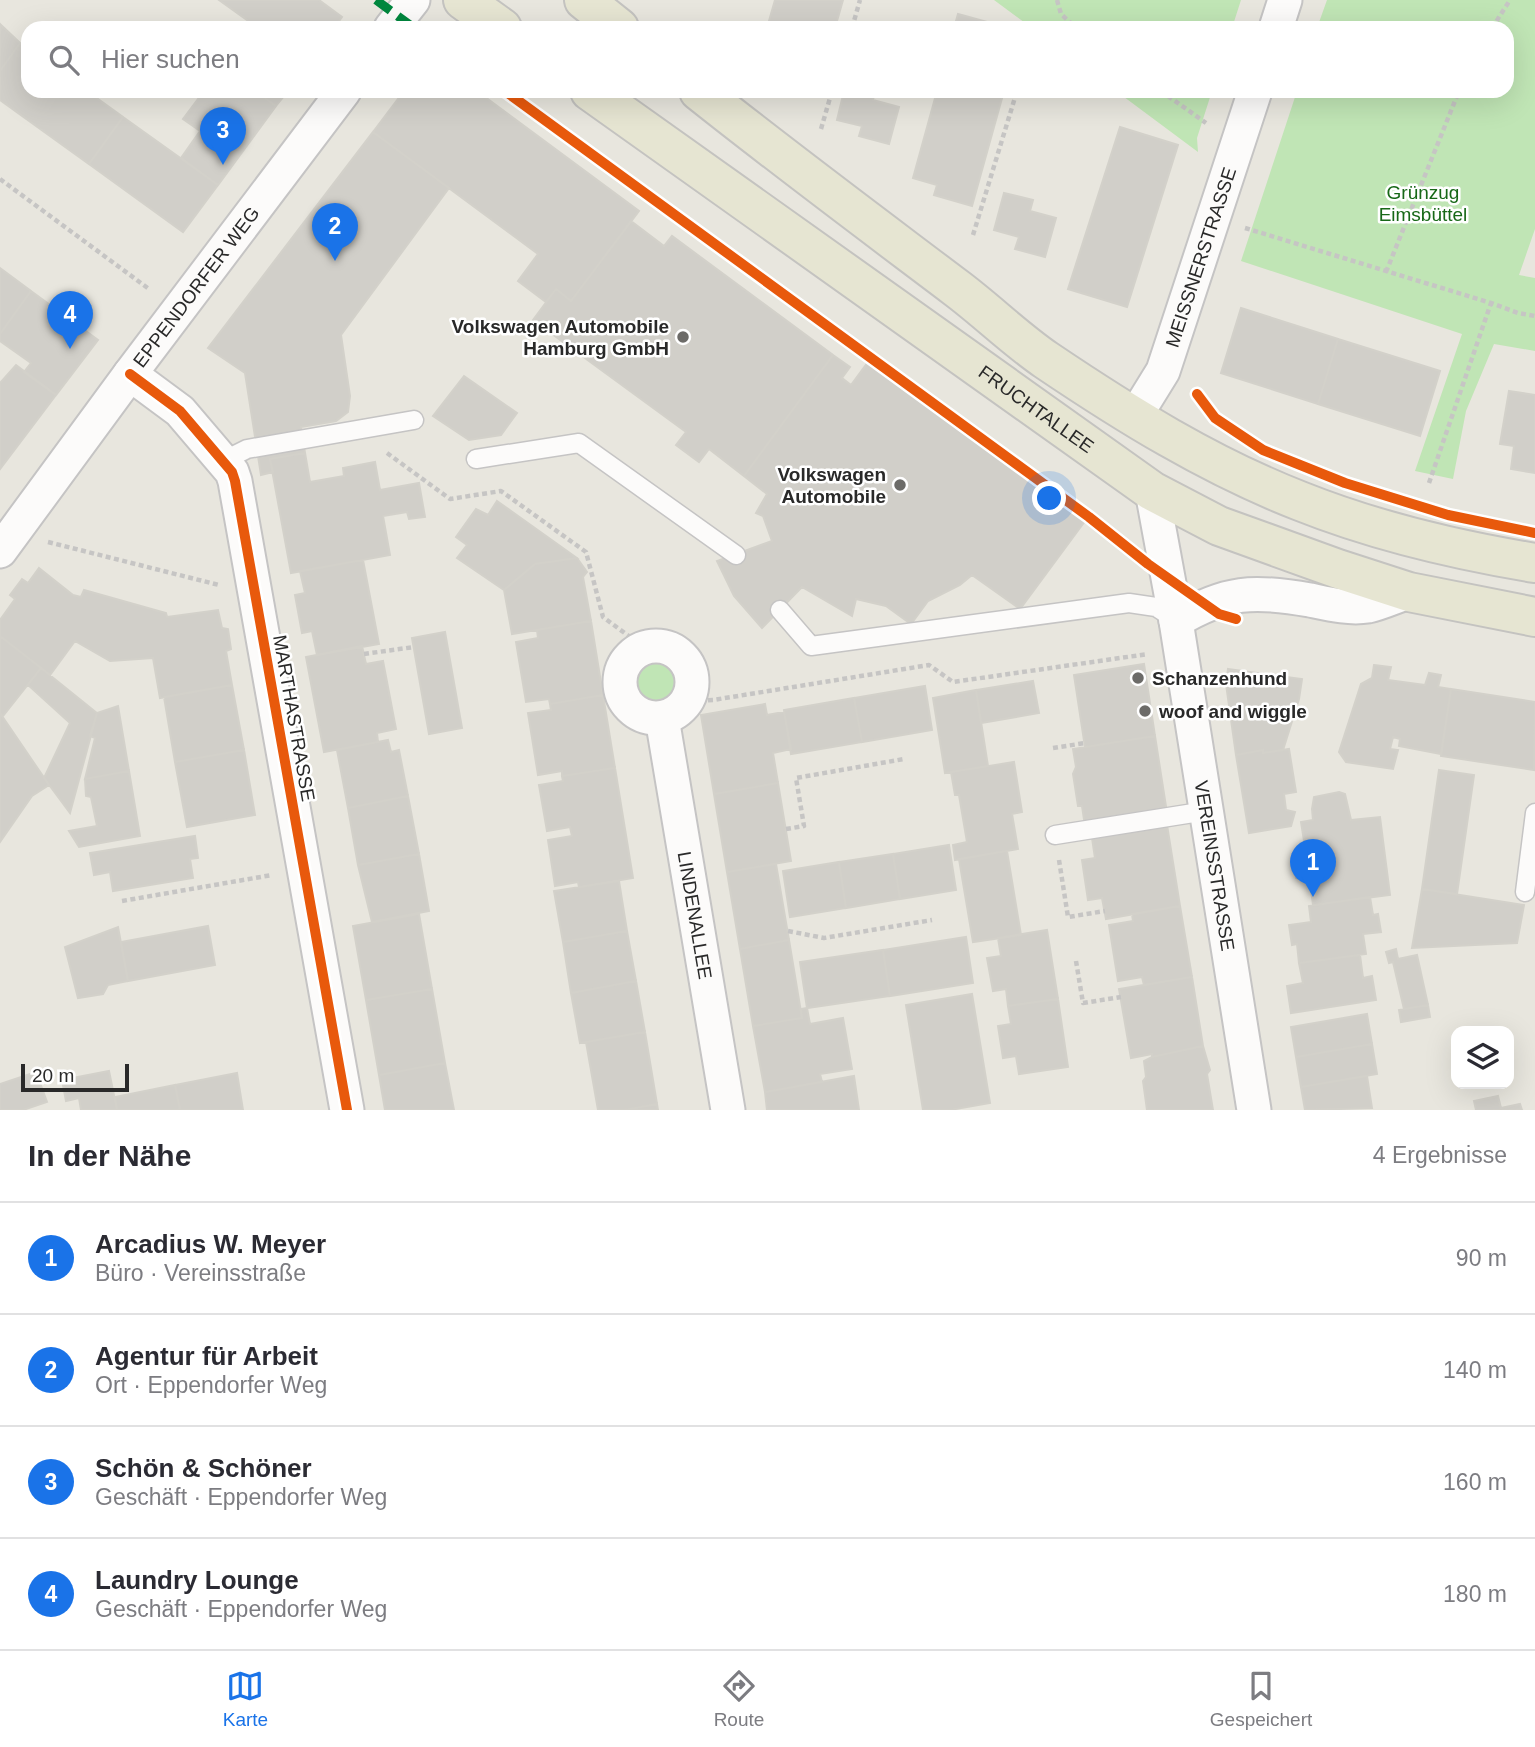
<!DOCTYPE html>
<html lang="de">
<head>
<meta charset="utf-8">
<style>
  :root { --surface:#fff; --page:#f7f7f7; --text:#2b2b33; --muted:#7c7c81; --line:#e1e1e2; --accent:#1a73e8 }
  body { margin:0; font-family:Helvetica,sans-serif; background:var(--page); color:var(--text) }
  .controls { position:absolute; right:21px; bottom:21px; display:grid; overflow:hidden; border-radius:14px; box-shadow:0 7px 28px #0002 }
  .controls button { width:63px; height:63px; display:grid; place-items:center; padding:0; border:0; border-bottom:2px solid var(--line); background:var(--surface); color:var(--text); font:35px sans-serif }
  .scale { position:absolute; left:21px; bottom:18px; width:108px; box-sizing:border-box; padding-left:7px; border:4px solid #292929; border-top:0; font-size:19px; line-height:24px; white-space:nowrap; color:#292929; -webkit-text-stroke:5px #fff; paint-order:stroke }
  .you { position:absolute; left:1050px; top:499px; width:24px; height:24px; margin:-18px; border:5px solid #fff; border-radius:50%; background:#1a73e8; box-shadow:0 0 0 10px #1a73e833 }
  .badge { display:grid; place-items:center; width:46px; height:46px; border-radius:50%; background:var(--accent); color:#fff; font-size:23px; font-weight:700 }
  .pin { position:absolute; translate:-50% -58px; filter:drop-shadow(0 2px 4px #0008) }
  .pin::after { content:''; position:absolute; top:37px; width:24px; height:21px; background:inherit; clip-path:polygon(0 0,100% 0,50% 100%) }
  .list { margin:0; padding:0; list-style:none }
  h2 { display:flex; justify-content:space-between; align-items:center; height:91px; margin:0; padding:0 28px; font-size:30px }
  h2 small { font-size:23px; font-weight:400; color:var(--muted) }
  .list li { display:grid; grid-template-columns:46px 1fr auto; gap:21px; align-items:center; box-sizing:border-box; height:112px; padding:0 28px; border-top:2px solid var(--line) }
  .list b { display:block; font-size:26px; white-space:nowrap }
  .list p { margin:0; font-size:23px; white-space:nowrap; color:var(--muted) }
  .list em { font-size:23px; font-style:normal; color:var(--muted) }
  .icon { flex:none; width:38px; height:38px; fill:none; stroke:currentColor; stroke-width:2; stroke-linecap:round; stroke-linejoin:round }
  .map { position:relative; flex:none; width:1535px; height:1110px; overflow:hidden }
  .search { position:absolute; background:var(--surface); box-shadow:0 7px 28px #0002; left:21px; right:21px; top:21px; height:77px; display:flex; align-items:center; gap:18px; box-sizing:border-box; padding:0 24px; border-radius:21px; color:var(--muted); font-size:26px }
  .sheet { height:539px; background:var(--surface) }
  nav { display:flex; justify-content:space-around; align-items:center; box-sizing:border-box; height:98px; border-top:2px solid var(--line); background:var(--surface); font-size:19px; color:var(--muted) }
  nav a { display:grid; justify-items:center; gap:4px }
  nav .on { color:var(--accent) }
  .map>svg:first-child { display:block }
  .green { fill:#c0e5b5 }
  .building { fill:#d1cfc9; stroke:#d3d1ca; stroke-width:2 }
  .lines { fill:none; stroke-linecap:round; stroke-linejoin:round }
  .lane-casing { stroke:#c5c4c4; stroke-width:21 }
  .street-casing { stroke:#c5c4c4; stroke-width:37 }
  .primary-casing { stroke:#c4c3c0; stroke-width:42 }
  .path { stroke:#c6c5c4; stroke-width:4.5; stroke-dasharray:5 3.5; stroke-linecap:butt }
  .lane { stroke:#fcfbfa; stroke-width:18 }
  .street { stroke:#fcfbfa; stroke-width:33 }
  .primary { stroke:#e6e5d2; stroke-width:38 }
  .quiet { stroke:#00873e; stroke-width:9; stroke-dasharray:18 9; stroke-linecap:butt }
  .cycleway-casing { stroke:#fff; stroke-width:15 }
  .cycleway { stroke:#e8590c; stroke-width:10 }
  .poi-dot { fill:#6c6b68; stroke:#fff; stroke-width:2.5 }
  .labels { text-anchor:middle; dominant-baseline:central; stroke-width:5; stroke-linejoin:round; paint-order:stroke }
  .park-label { font-size:19px; fill:#176817; stroke:#fff }
  .street-label { font-size:19px; fill:#292929; stroke:#fff }
  .poi-label { font-size:19px; font-weight:bold; fill:#292929; stroke:#fff; text-anchor:end }
</style>
</head>
<body>
<div class="map">
<svg width="1535" height="1110" viewBox="0 0 1535 1110">
  <rect width="100%" height="100%" fill="#e8e6de"/>
  <path class="green" d="M994 0H1241L1232 28H1032Z
    M1327 0H1535V229L1519 275 1535 278V351L1494 344 1466 411 1453 479 1415 471 1462 334 1241 261 1297 91H1507V28H1317Z
    M1116 91H1212L1197 138 1198 152Z
    M635 681a20 20 0 1 1 40 0a20 20 0 1 1-40 0Z"/>
  <path class="building" d="M219 0H319L342 17 334 28H258Z
    M775 0H843L835 28H767Z
    M958 14 1009 28H954Z
    M0 24 20 43 0 71Z
    M20 43 28 48V91H87L123 117 89 164 0 100V71Z
    M204 91H255L276 106 218 185 181 158 200 131 183 119Z
    M255 91H288L276 106Z
    M404 91H477L639 211 571 301 556 289 546 302 518 281 538 254 373 132Z
    M844 91H875L873 100 899 107 889 144 859 136 862 126 837 120Z
    M937 91H1004L972 206 934 195 937 185 913 178Z
    M123 117 218 185 183 232 89 164Z
    M1120 127 1178 145 1127 307 1068 289Z
    M373 132 449 188 341 335 350 396 348 412 336 421 301 427 305 453 270 459 273 472 261 475 245 373 208 348Z
    M1004 193 1033 200 1030 211 1056 218 1045 257 1015 249 1019 237 994 230Z
    M631 221 664 246 672 236 833 355 744 476 709 449 699 462 676 445 686 432 533 320 556 289 571 301Z
    M0 268 31 291 0 334Z
    M31 291 98 340 56 395 24 372 31 363 0 341V334Z
    M1241 308 1338 339 1318 404 1221 373Z
    M1338 339 1440 371 1420 436 1318 404Z
    M833 355 850 367 842 378 851 385 871 358 1088 517 1020 609 972 575 960 585 928 601 911 624 886 606 856 599 852 616 802 587 762 628 734 596 717 561 772 541 763 516 756 513 767 494 744 476Z
    M16 365 56 395 0 469V383Z
    M464 376 517 413 501 435 469 440 433 416Z
    M1509 391 1535 395V473L1511 469 1514 446 1500 444Z
    M305 453 310 482 344 476 343 468 375 462 380 490 419 483 425 517 409 519 407 512 383 516 390 555 291 573 270 459Z
    M497 501 577 558 535 564 504 590 457 558 467 545 456 537 476 509 488 515Z
    M577 558 587 572 583 577 591 621 512 634 504 590 535 564Z
    M363 560 379 644 317 655 312 631 302 633 295 595 305 593 300 571Z
    M39 568 73 595 81 597 84 590 166 613 167 617 218 610 222 628 228 629 231 649 226 651 232 685 160 698 153 658 110 661 75 641 50 675 0 636V620L15 599 10 595 22 579 28 583Z
    M591 621 603 695 550 704 549 699 526 702 516 642 538 638 537 630Z
    M445 632 462 728 429 734 412 638Z
    M0 636 41 668 3 716 0 713Z
    M362 646 366 664 383 661 396 729 377 733 378 742 324 752 306 657Z
    M1144 664 1155 736 1085 747 1074 675Z
    M1374 665 1391 667 1388 680 1425 685 1429 673 1441 675 1438 687 1451 689 1441 754 1399 746 1400 739 1393 737 1390 749 1398 750 1393 769 1346 762 1339 752 1361 684 1372 678Z
    M41 668 97 713 70 813 44 778 70 723 28 685Z
    M1228 669 1302 679 1299 699 1283 750 1263 753V750L1236 755 1226 684Z
    M1033 681 1039 713 981 723 976 690Z
    M232 685 244 750 175 762 164 697Z
    M925 686 932 730 862 742 854 698Z
    M1451 689 1535 702 1534 770 1441 756Z
    M976 690 988 766 945 773 933 698Z
    M603 695 615 768 562 776V771L538 775 528 713 551 710 550 704Z
    M854 698 862 742 791 754 784 710Z
    M765 704 767 715 784 712 791 749 773 753 778 783 714 794 701 715Z
    M118 706 129 771 85 779 95 738 90 736 97 713Z
    M0 713 49 785 32 796 0 842Z
    M1155 736 1167 813 1085 826 1082 806H1078L1073 774 1076 767 1073 749Z
    M388 740 391 752 399 750 408 796 348 808 337 750Z
    M1289 749 1296 792 1284 794 1286 810 1295 812 1291 826 1249 833 1236 755 1263 750V753Z
    M244 750 255 815 187 827 175 762Z
    M1014 762 1022 812 1012 814 1018 849 955 860 953 845 967 842 959 795H955L951 772Z
    M615 768 633 878 579 887 578 882 555 886 548 840 572 836 570 827 547 831 539 785 563 781 562 776Z
    M1439 770 1474 775 1457 894 1422 889Z
    M129 771 140 836 79 847 69 831 97 826 91 797 86 796 85 779Z
    M778 783 791 861 727 872 714 794Z
    M1339 792 1345 794 1351 820 1380 817 1390 895 1313 905 1310 882 1296 878 1293 853 1305 847 1301 822 1313 820 1312 809 1314 797Z
    M408 796 419 854 358 865 348 808Z
    M1167 825 1180 906 1106 919 1102 898 1088 900 1082 860 1095 858 1092 838Z
    M195 836 198 858 190 859 193 878 113 891 110 872 94 875 90 853Z
    M949 845 956 890 900 899 893 854Z
    M1007 851 1021 935 973 942 959 859Z
    M419 854 429 911 372 922 358 865Z
    M893 854 900 899 846 908 839 862Z
    M839 862 846 908 790 917 783 871Z
    M776 864 789 940 740 949 727 872Z
    M619 881 627 931 563 942 554 891Z
    M1422 889 1524 905 1517 943 1412 948Z
    M1370 897 1373 915 1378 914 1381 932 1363 934 1366 954 1299 963 1297 944 1292 945 1289 925 1311 922 1309 906Z
    M1180 906 1192 977 1144 985 1142 977 1118 981 1109 925 1133 921 1132 914Z
    M419 914 432 989 366 1000 353 926Z
    M208 926 215 965 128 981 121 942Z
    M118 927 128 981 108 985 103 994 78 998 65 947Z
    M1047 930 1058 999 1008 1006 1006 989 993 991 987 958 1001 956 998 938Z
    M627 931 636 981 571 993 563 942Z
    M966 937 973 983 890 996 883 950Z
    M789 940 802 1018 753 1026 740 949Z
    M1396 949 1398 959 1417 955 1428 1005 1404 1009 1393 962 1389 963 1386 952Z
    M883 950 890 996 807 1008 800 962Z
    M1360 955 1363 978 1372 976 1376 1000 1291 1013 1287 986 1303 983 1299 963Z
    M1192 977 1203 1046 1152 1057V1054L1131 1058 1119 989Z
    M636 981 645 1032 580 1043 571 993Z
    M432 989 445 1063 379 1075 366 1000Z
    M972 994 990 1103 950 1110H923L906 1005Z
    M1058 999 1068 1067 1019 1074 1016 1056 1003 1058 998 1026 1011 1024 1008 1006Z
    M1428 1005 1430 1017 1401 1022 1399 1010Z
    M807 1008 810 1024 843 1018 852 1069 820 1074 822 1082 765 1092 753 1026 802 1018 801 1009Z
    M1367 1014 1372 1044 1296 1057 1291 1027Z
    M645 1032 657 1104 625 1110H598L586 1042Z
    M1372 1044 1377 1074 1301 1087 1296 1057Z
    M1203 1046 1210 1070 1207 1074 1213 1110H1147L1143 1081 1146 1077 1144 1061 1152 1057Z
    M445 1063 454 1110H385L379 1075Z
    M109 1071 117 1110H81L79 1098 66 1101 62 1080Z
    M36 1072 47 1102 23 1110H0V1084Z
    M237 1073 243 1110H180L175 1085Z
    M854 1076 859 1110H767L765 1092Z
    M1367 1076 1372 1108 1305 1110 1301 1087Z
    M175 1085 180 1110H117L115 1097Z
    M1498 1096 1501 1108 1520 1104 1522 1110H1476L1474 1101Z
    M657 1104 658 1110H625Z"/>
  <g class="lines">
    <g class="lane-casing">
      <path id="lane" d="M476 459 579 443 736 555
        M223 461 247 449 414 420
        M780 610 811 646 1129 603 1156 607 1176 620
        M1055 835 1206 811
        M1525 892 1535 813"/>
    </g>
    <g class="street-casing">
      <g id="street">
        <path d="M391 28 413 0"/>
        <path d="M1276 28 1285 0"/>
        <path d="M130 374 180 411 232 472 235 481 347 1110"/>
        <path id="s1" d="M1134 418 1163 371 1255 91"/>
        <path id="s2" d="M1152 491 1176 621 1254 1110"/>
        <path id="s3" d="M0 551 130 374 344 91"/>
        <path d="M1176 621C1226 591 1254 590 1310 600 1329 604 1349 609 1368 606 1382 603 1396 596 1409 592"/>
        <circle cx="656" cy="682" r="36"/>
        <path id="s4" d="M662 718 728 1110"/>
      </g>
    </g>
    <g class="primary-casing">
      <g id="primary">
        <path d="M463 0 502 28"/>
        <path d="M584 0 619 28"/>
        <path id="s5" d="M590 91 1152 491 1219 526 1338 569 1409 592 1535 617"/>
        <path d="M699 91C783 158 869 222 955 287 986 310 1014 338 1046 360 1126 414 1210 466 1300 501 1375 531 1456 550 1535 563"/>
      </g>
    </g>
    <path class="path" d="M1057 0 1061 14 1076 28
      M852 28 860 0
      M1492 28 1510 0
      M1161 91 1206 123
      M821 129 832 91
      M0 179 149 289
      M1245 228 1491 303 1518 313 1535 316
      M973 235 1017 91
      M1386 272 1459 91
      M387 453 450 499 501 491 586 552 603 617 630 637 639 650
      M1429 483 1491 303
      M48 542 219 585
      M364 654 414 647
      M691 701 713 700 929 665 953 682 1148 654
      M1053 748 1085 743
      M786 829 804 826 796 778 904 759
      M1059 860 1068 917 1105 911
      M122 901 272 875
      M788 931 824 938 932 920
      M1076 961 1083 1003 1121 997"/>
    <use href="#lane" class="lane"/>
    <use href="#street" class="street"/>
    <use href="#primary" class="primary"/>
    <path class="quiet" d="M376 0 414 28"/>
    <g class="cycleway-casing">
      <path id="cycleway" d="M505 91 1089 517 1148 564 1219 614 1236 619
        M130 374 180 411 232 472 235 481 347 1110
        M1197 394 1215 418 1263 450 1345 483 1448 515 1535 533"/>
    </g>
    <use href="#cycleway" class="cycleway"/>
  </g>
  <g class="poi-dot">
    <circle cx="683" cy="337" r="7"/>
    <circle cx="900" cy="485" r="7"/>
    <circle cx="1138" cy="678" r="7"/>
    <circle cx="1145" cy="711" r="7"/>
  </g>
  <g class="labels">
    <g class="park-label">
      <text x="1423" y="192">Grünzug<tspan x="1423" dy="22">Eimsbüttel</tspan></text>
    </g>
    <g class="street-label">
      <text stroke="none"><textPath href="#s1" startOffset="175">MEISSNERSTRASSE</textPath></text>
      <text stroke="none"><textPath href="#s3" startOffset="329">EPPENDORFER WEG</textPath></text>
      <text stroke="none"><textPath href="#s5" startOffset="548">FRUCHTALLEE</textPath></text>
      <text transform="translate(294 718) rotate(80)">MARTHASTRASSE</text>
      <text stroke="none"><textPath href="#s2" startOffset="380">VEREINSSTRASSE</textPath></text>
      <text stroke="none"><textPath href="#s4" startOffset="200">LINDENALLEE</textPath></text>
    </g>
    <g class="poi-label">
      <text x="669" y="326">Volkswagen Automobile<tspan x="669" dy="22">Hamburg GmbH</tspan></text>
      <text x="886" y="474">Volkswagen<tspan x="886" dy="22">Automobile</tspan></text>
      <text x="1152" y="678" text-anchor="start">Schanzenhund</text>
      <text x="1159" y="711" text-anchor="start">woof and wiggle</text>
    </g>
  </g>
</svg>
<div class="controls">
<button><svg class="icon" aria-label="layers" viewBox="0 0 24 24"><path d="M12 4l9 5-9 5-9-5zM3 14l9 5 9-5"/></svg></button>
</div>
<div class="scale">20 m</div>
<div class="you"></div>
<div class="pin badge" style="left:1313px;top:897px">1</div>
<div class="pin badge" style="left:335px;top:261px">2</div>
<div class="pin badge" style="left:223px;top:165px">3</div>
<div class="pin badge" style="left:70px;top:349px">4</div>
<div class="search"><svg class="icon" aria-label="search" viewBox="0 0 24 24"><circle cx="10" cy="10" r="6"/><path d="M15 15l6 6"/></svg>Hier suchen</div>
</div>
<section class="sheet">
<h2>In der Nähe<small>4 Ergebnisse</small></h2>
<ul class="list">
<li><span class="badge">1</span><div><b>Arcadius W. Meyer</b><p>Büro · Vereinsstraße</p></div><em>90 m</em></li>
<li><span class="badge">2</span><div><b>Agentur für Arbeit</b><p>Ort · Eppendorfer Weg</p></div><em>140 m</em></li>
<li><span class="badge">3</span><div><b>Schön &amp; Schöner</b><p>Geschäft · Eppendorfer Weg</p></div><em>160 m</em></li>
<li><span class="badge">4</span><div><b>Laundry Lounge</b><p>Geschäft · Eppendorfer Weg</p></div><em>180 m</em></li>
</ul>
</section>
<nav>
<a class="on"><svg class="icon" aria-label="map" viewBox="0 0 24 24"><path d="M3 6l6-2 6 2 6-2v14l-6 2-6-2-6 2zM9 4v14M15 6v14"/></svg>Karte</a>
<a><svg class="icon" aria-label="directions" viewBox="0 0 24 24"><path d="M12 3l9 9-9 9-9-9zM9 14v-3h6M13 9l2 2-2 2"/></svg>Route</a>
<a><svg class="icon" aria-label="saved" viewBox="0 0 24 24"><path d="M7 4h10v16l-5-4-5 4z"/></svg>Gespeichert</a>
</nav>
</body>
</html>
